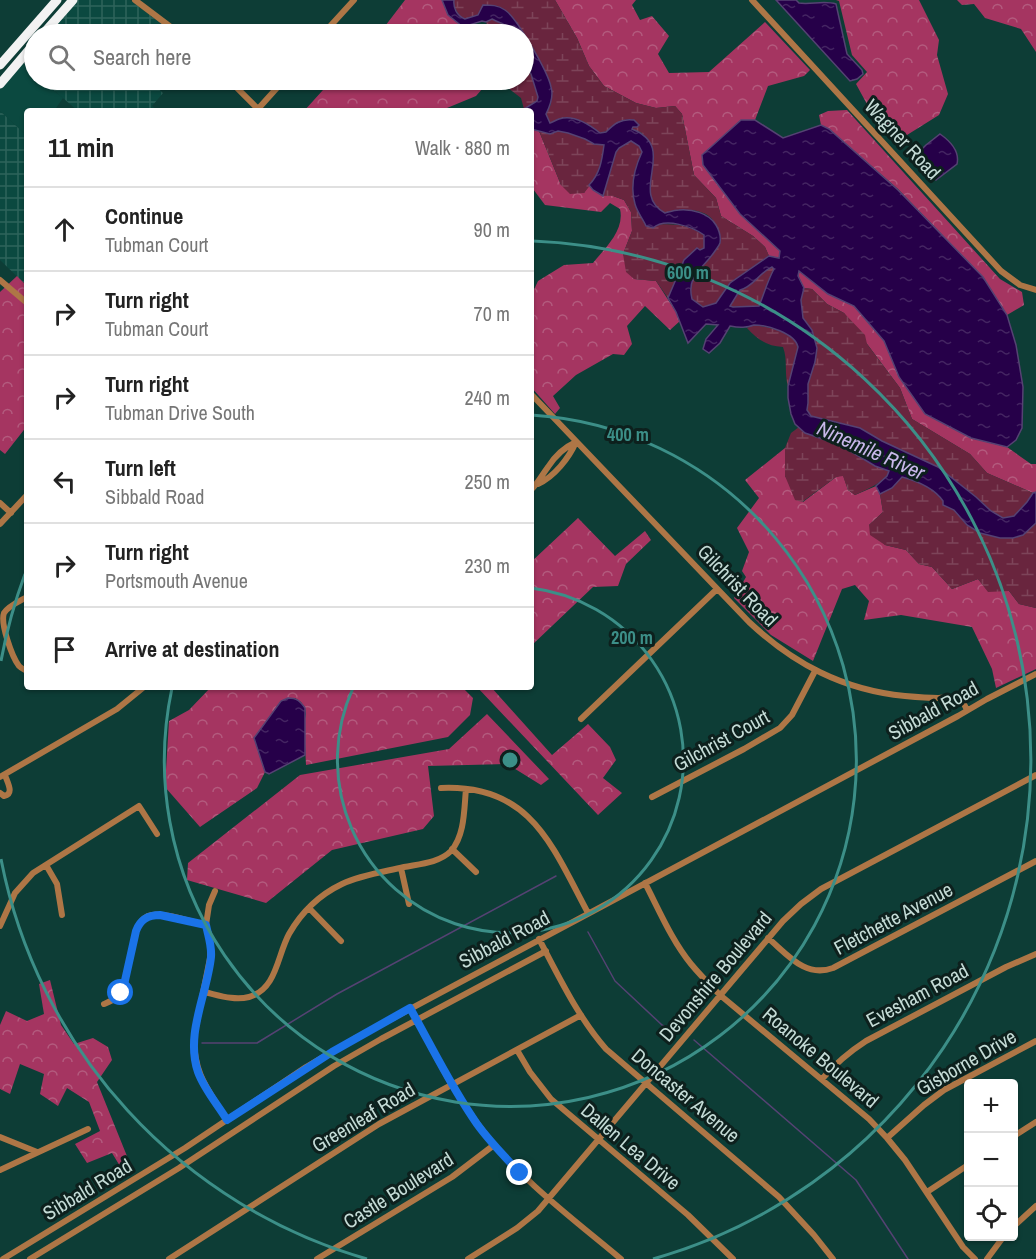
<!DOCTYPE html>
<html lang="en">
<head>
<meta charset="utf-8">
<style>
  :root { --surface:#fff; --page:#f2f2f2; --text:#222; --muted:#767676; --line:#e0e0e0 }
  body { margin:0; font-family:"Archivo Narrow",sans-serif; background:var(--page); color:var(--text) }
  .controls { position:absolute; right:18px; bottom:18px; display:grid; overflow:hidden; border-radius:6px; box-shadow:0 2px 4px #0004 }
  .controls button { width:54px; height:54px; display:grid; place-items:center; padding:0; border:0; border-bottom:2px solid var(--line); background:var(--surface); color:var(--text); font:30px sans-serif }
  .stop { position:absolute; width:18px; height:18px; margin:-14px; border:4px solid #1a73e8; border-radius:50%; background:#fff }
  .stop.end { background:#1a73e8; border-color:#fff; box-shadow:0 2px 6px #0008 }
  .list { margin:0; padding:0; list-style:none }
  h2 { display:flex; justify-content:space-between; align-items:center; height:78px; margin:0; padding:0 24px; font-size:26px }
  h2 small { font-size:20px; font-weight:400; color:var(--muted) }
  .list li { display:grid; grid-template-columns:39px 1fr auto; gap:18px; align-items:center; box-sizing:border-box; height:84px; padding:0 24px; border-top:2px solid var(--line) }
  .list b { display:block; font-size:22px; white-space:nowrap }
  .list p { margin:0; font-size:20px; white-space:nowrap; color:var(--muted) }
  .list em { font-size:20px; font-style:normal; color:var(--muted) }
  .icon { flex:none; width:33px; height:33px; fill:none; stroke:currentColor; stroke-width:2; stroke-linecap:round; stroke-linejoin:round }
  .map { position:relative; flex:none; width:1036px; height:1259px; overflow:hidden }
  .search { position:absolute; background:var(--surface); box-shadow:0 2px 4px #0004; left:24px; top:24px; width:510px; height:66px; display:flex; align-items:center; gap:15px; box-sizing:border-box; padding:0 21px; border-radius:33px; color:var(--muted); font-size:22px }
  .panel { position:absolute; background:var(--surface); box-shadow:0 2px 4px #0004; left:24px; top:108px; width:510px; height:582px; border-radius:6px }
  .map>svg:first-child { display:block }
  .built { fill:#0b4940 }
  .industrial { fill:url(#industrial-grid) }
  .forest { fill:url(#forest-crowns) }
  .wetland { fill:url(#wetland-marsh) }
  .water { fill:url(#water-ripples); stroke:#554273; stroke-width:1.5; fill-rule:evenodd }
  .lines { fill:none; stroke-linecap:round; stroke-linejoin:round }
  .stream { stroke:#554273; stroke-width:1.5 }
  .minor { stroke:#ae7646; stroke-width:6 }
  .highway { stroke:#f2f2f2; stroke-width:9 }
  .route { stroke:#1a73e8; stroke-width:8 }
  .ring { fill:none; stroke:#3c8f88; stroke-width:3 }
  .labels { text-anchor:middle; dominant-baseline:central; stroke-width:6; stroke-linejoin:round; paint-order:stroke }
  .street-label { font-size:20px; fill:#c4dbd6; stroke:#0d201d }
  .water-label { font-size:21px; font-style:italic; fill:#c9b8eb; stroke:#0d201d }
  .centre { fill:#3c8f88; stroke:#0d201d; stroke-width:3 }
  .ring-label { font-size:18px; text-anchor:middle; font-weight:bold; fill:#3c8f88; stroke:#0d201d; stroke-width:6; stroke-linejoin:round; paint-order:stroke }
</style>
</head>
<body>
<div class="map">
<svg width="1036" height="1259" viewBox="0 0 1036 1259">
  <defs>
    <pattern id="industrial-grid" width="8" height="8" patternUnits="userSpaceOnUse" patternTransform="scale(1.5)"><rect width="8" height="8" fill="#0b4940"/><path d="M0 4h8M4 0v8" fill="none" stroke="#2d635b"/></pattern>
    <pattern id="forest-crowns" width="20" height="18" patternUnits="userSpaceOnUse" patternTransform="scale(1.5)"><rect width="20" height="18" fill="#a53561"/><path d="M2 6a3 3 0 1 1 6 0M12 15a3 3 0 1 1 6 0" fill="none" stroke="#b35b7e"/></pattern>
    <pattern id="wetland-marsh" width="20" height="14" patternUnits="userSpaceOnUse" patternTransform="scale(1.5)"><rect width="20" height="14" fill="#69253e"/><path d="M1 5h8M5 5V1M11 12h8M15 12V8" fill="none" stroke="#7d4459"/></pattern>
    <pattern id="water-ripples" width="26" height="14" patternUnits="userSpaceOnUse" patternTransform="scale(1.5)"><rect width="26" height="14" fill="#260049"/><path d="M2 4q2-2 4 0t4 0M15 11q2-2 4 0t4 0" fill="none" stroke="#442562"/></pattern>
  </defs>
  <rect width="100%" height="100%" fill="#0d3d36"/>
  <path class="built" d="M23 63 34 73V80H41L63 98 54 111H27V136L0 111V88Z"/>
  <path class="industrial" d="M78 0H130L163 25 155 34H48Z
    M42 80H148L163 93 152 106 158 111H78Z
    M0 111 27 136V286L0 260Z"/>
  <path class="forest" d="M405 0H442L448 15 463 27 457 34H379Z
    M555 0H636L632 5 640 20 652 16 669 36 658 54 669 73 709 72 765 22 810 70 804 76 768 86 755 120H741L740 214 780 251 779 258 769 256 765 247 753 236 721 216 716 198 694 175 682 114 675 106 656 108 636 103 604 86 589 66 577 38Z
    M836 0H919L939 40 937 55 948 94 939 115 899 140 868 106 856 84 867 72 852 55 839 1Z
    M957 0H1036V52L1021 29 985 18 974 4 962 5Z
    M332 80H490L476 96 447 108 445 111H304Z
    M847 110 1000 279 1022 292 1024 305 1007 315 983 277 898 189 829 129 821 125 819 115 828 111Z
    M531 129 539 131 561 185 584 193 589 185 593 190 603 196H613L624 200 631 212 632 231 623 254 634 279 656 281 676 312 680 321 670 330 645 306 627 326 632 344 624 355 613 354 576 375 553 396 560 408 555 414 531 387V330L532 328 531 296 538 281 564 265 593 263C605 248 625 230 620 209L610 203 601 212 545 205 533 189H531Z
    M799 271 828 294 854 306 884 341 899 376 971 438 1007 447 1031 464H1036V492L1033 493 987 473 970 454 912 419 900 388 844 313 827 304 812 289 804 288 798 275Z
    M17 276 27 286V426L5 454 0 450V292Z
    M785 448V476L803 502 836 477 843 475 848 490 855 495 876 486 880 494 883 512 869 525 885 545 906 550 919 564 932 567 952 589 978 579 988 591H1009L1019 604 1036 608V669L996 688 992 669 972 627 901 615 864 620 869 601 855 585 842 589 813 661 771 635 734 598 746 577 742 571 749 552 737 528 759 498 745 480Z
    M578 518 615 556 645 531 651 540 626 564 618 586 593 587 531 646V562Z
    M211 687H462L473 698 470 715 448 737 306 765 304 723 306 714 305 708 301 702 295 698 254 738 265 772 257 788 200 827 165 787 169 721 189 710Z
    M477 687H491L552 755 588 724 610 747 616 760 603 778 622 793 598 815Z
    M487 714 549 779 541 785 507 764 428 766 434 816 423 829 332 850 266 903 187 880 188 863 300 775 449 749Z
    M50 980 61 1025 74 1044 93 1038 108 1047 112 1060 97 1082 131 1166 123 1171 112 1153 87 1163 75 1144 100 1131 89 1102 67 1088 58 1106 40 1094 44 1074 20 1064 10 1094 0 1089V1025L6 1011 27 1021 44 1014 39 984Z"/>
  <path class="wetland" d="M454 0H555L577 38 589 66 604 86 636 103 656 108 675 106 682 114 694 175 716 198 721 216 753 236 765 247 769 256 730 283 716 303 704 307 692 299C686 275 704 268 715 251 717 248 719 246 720 243 721 238 719 234 717 229 715 226 714 220 710 217 697 207 679 210 665 213 650 205 648 191 651 175 651 172 653 169 653 165 653 157 645 141 642 133L632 129 633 127 639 125 634 120C625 123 608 132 599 133L590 125 550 123 546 114 551 104 536 54 508 12 479 15 465 20 460 17 454 6Z
    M492 19C494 21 496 21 499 21 505 22 506 29 509 34H486L488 28 486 22Z
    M524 64 531 74 538 97 537 101 524 109 521 98 503 84 501 80H524Z
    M539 131 550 134 558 131 568 133 585 139 594 144 604 145 602 159 596 178 584 193 570 194 561 185Z
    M631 141 639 146 642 152C635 167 630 187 635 204 637 212 643 219 646 226 668 223 686 223 704 235V248L684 260 668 298 656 281 634 279 626 272 623 254 632 231 631 212 624 200 613 196H603L616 152 619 148Z
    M772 267 774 269C766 283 765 293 759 306L733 307 729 306 740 290C753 287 759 273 772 267Z
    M804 288 812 289 827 304 844 313 865 335 867 344 900 388 912 419 970 454 987 473 1033 493 1027 502 1014 516 1003 518 991 511 976 497 938 467 882 441 860 428 811 416 807 410 808 403V384L815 362 817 348 812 330 803 318 801 300Z
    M753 325C769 327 785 331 797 342V354L788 386C784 373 788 360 783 347 767 346 758 340 747 328Z
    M799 427C810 438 829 439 843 446 860 455 871 465 890 471 882 484 869 488 855 495L848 490 843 476 836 477 802 502 795 500 785 476V448L791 433Z
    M902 476C916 481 934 488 943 501V505L954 510 967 525 1032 527 1036 523V608L1019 604 1009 591 988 592 978 579 952 589 932 567 919 564 906 550 885 545 870 535 869 525 883 512 880 494 892 488Z"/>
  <path class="water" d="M442 0H454C453 8 457 16 465 19L478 15 483 5C491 5 498 5 505 10 517 18 548 72 551 87 554 96 550 106 546 114L550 123C553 122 556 120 559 119 573 114 589 124 600 133L606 132C614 124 621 118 634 120L639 125 637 127H633L632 129C680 148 627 192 665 213 669 212 674 210 679 210 692 209 709 213 716 225 719 230 721 237 720 243 719 246 717 248 715 251 704 268 686 275 692 299L703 307 716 303 730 283 769 256 779 258 780 251 740 214 703 165 702 155 741 120H755L783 138 821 125 829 129 898 190 983 277 1007 315 1016 345 1023 387 1022 428 1016 440 1007 447 971 438 925 414 899 377 884 341 854 306 828 294 799 271 798 276 804 288 801 300 803 318 812 330 817 348 815 362 808 384V403L807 410 811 416 860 428 882 441 938 467 976 497 991 511 1003 518 1014 516 1027 502 1033 493 1036 492V523L1023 535 1013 538H1000L980 533 967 525 954 510 943 505V501C934 488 917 481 902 477L892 488 880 494 876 486 887 476 889 471 875 466 840 445 805 433 795 424 791 414 788 398V386L798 347C795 333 767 325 754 325 751 326 748 327 745 327 740 328 735 327 730 326L720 343 709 353 703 349 706 339 718 325 706 324 688 343 676 312 668 298 684 260 697 248 700 250 704 248V235C693 227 665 217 653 228L646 226C643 219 637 212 635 204 630 187 635 167 642 152L639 146 631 141 619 148 616 152 603 196 593 190 589 185C600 174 602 160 604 145L594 144 585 139 568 133 558 131 550 134 531 129V111H524V109L537 101 538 97 531 74 524 64V34H509C502 19 504 26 492 19L486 22 482 21 463 27 448 15ZM772 267 774 269C767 282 764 294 759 306L733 307 730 306 740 290C753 287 759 273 772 267Z
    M776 0H796L799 3C811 5 824 0 836 4L847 54 862 70 863 74 857 79 850 81Z
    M940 134C950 141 960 151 957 164L936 180 917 161 916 155 926 145Z
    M288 698C297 698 300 701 305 708V755L269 774 265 772 254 738 281 701Z"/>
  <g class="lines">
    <path class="stream" d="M588 932 615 981 662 1025 676 1033
      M694 1040 856 1180 908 1259
      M202 1043H257L337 994 556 876"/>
    <path class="minor" d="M135 0 180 34
      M752 0 1001 271 1020 285 1036 290
      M323 34 354 0
      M229 80 260 111
      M258 109 284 80
      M0 280 27 303
      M531 394 749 622C794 664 843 690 905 696 916 697 927 698 938 698 946 697 953 696 961 698L967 710
      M538 484C554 477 569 458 576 442
      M531 490C538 483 542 475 548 467 555 456 565 447 576 442
      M0 503 11 513
      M0 524 27 495
      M27 597C20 601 8 606 4 613 0 623 12 657 19 666 22 669 23 669 27 671
      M581 719 717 589
      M0 777 117 709 144 687
      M441 788C531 784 552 846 588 913
      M0 793 4 796C15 794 7 782 5 775
      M652 797 744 749 780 728 792 715 815 671
      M452 849 476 872
      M46 865 57 884 62 915
      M401 868 409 904
      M645 883C659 910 672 941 691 964 700 975 710 985 720 995L869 1119 887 1138 905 1160 963 1247 975 1259
      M215 891 209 905 206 925 210 943V958L194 1037C194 1075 208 1089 227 1120
      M309 908 341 941
      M0 926 15 893 33 873 139 806 157 834
      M768 938C788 955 805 978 833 968L1036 861
      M539 939C559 977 578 1017 606 1049L779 1197 814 1235 833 1259
      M204 992C218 995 234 1001 249 997 277 989 277 956 289 934 301 913 319 895 342 884 361 875 383 872 404 867 419 864 439 863 451 851 465 835 464 809 466 789
      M104 1004C116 999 119 998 124 985L136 931C138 925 142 919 148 916 161 911 191 922 206 925
      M410 1008C432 1048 452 1090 480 1127 519 1179 572 1218 621 1259
      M517 1050 530 1072 551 1099 688 1215 733 1259
      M822 1079C835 1064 849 1052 866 1041L1006 967 1036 954
      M1014 1136 1036 1122
      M0 1137 37 1152
      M887 1138 924 1105 944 1090 1036 1041
      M0 1170 88 1129
      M927 1192 968 1165
      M1014 1226 1036 1206
      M3 1259 185 1148 306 1067 354 1039 958 716 987 699 1036 674
      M30 1259 179 1168 334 1066 381 1039 546 951
      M169 1259 379 1124 581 1015
      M317 1259 452 1177 494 1145
      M468 1259 517 1228 538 1211 783 921 801 904 821 889 1036 775
      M987 1259 1004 1236"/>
    <path class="highway" d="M43 34 73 0
      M0 65 57 0
      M0 84 34 44"/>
  </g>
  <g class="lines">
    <path class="route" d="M121 993 124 985 136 931C140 920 147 915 160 915L206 925C208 935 212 946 211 957 207 995 185 1034 198 1072 204 1089 218 1105 227 1120L332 1052 410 1008C432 1047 451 1087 477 1124 490 1142 505 1157 520 1173"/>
  </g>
  <g class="ring">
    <path d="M531 588A173 173 0 1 1 353 688"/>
    <path d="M531 415A346 346 0 1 1 172 688"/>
    <path d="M367 1259A519 519 0 0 1 1 859M1 661A519 519 0 0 1 25 574M533 241A519 519 0 0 1 653 1259"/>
  </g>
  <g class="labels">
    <g class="street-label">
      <text transform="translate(903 139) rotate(47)">Wagner Road</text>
      <text transform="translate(738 585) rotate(46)">Gilchrist Road</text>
      <text transform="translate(933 710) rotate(-29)">Sibbald Road</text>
      <text transform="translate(721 740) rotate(-29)">Gilchrist Court</text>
      <text transform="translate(893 918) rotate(-28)">Fletchette Avenue</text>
      <text transform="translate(504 939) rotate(-28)">Sibbald Road</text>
      <text transform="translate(715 976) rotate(-50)">Devonshire Boulevard</text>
      <text transform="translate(917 995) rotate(-28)">Evesham Road</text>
      <text transform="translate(821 1057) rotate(40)">Roanoke Boulevard</text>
      <text transform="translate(966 1062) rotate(-30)">Gisborne Drive</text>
      <text transform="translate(686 1095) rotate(40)">Doncaster Avenue</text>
      <text transform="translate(363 1117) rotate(-31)">Greenleaf Road</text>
      <text transform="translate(631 1146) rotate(40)">Dallen Lea Drive</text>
      <text transform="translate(87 1189) rotate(-31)">Sibbald Road</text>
      <text transform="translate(398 1190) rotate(-32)">Castle Boulevard</text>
    </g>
    <g class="water-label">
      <text transform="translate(871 450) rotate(24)">Ninemile River</text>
    </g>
  </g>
  <circle cx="510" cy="760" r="9" class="centre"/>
  <g class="ring-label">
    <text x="688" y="279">600 m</text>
    <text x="628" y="441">400 m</text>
    <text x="632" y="644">200 m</text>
  </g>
</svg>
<div class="controls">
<button>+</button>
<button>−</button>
<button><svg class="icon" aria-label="locate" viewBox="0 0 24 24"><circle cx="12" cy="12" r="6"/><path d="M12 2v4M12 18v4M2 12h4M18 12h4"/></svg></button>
</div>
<div class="stop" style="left:121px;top:993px"></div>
<div class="stop end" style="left:520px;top:1173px"></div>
<div class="search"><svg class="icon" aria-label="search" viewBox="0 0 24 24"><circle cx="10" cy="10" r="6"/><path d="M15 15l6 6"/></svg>Search here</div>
<section class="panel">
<h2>11 min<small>Walk · 880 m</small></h2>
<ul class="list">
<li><svg class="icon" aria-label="ahead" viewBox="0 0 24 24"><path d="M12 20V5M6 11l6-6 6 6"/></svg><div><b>Continue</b><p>Tubman Court</p></div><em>90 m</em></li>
<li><svg class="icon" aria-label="right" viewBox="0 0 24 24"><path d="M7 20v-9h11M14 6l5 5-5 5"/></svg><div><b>Turn right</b><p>Tubman Court</p></div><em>70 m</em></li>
<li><svg class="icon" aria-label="right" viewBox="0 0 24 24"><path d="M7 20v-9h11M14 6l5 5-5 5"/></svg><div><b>Turn right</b><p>Tubman Drive South</p></div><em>240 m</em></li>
<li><svg class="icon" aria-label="left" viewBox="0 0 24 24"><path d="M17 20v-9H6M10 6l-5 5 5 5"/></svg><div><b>Turn left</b><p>Sibbald Road</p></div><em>250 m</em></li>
<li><svg class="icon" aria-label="right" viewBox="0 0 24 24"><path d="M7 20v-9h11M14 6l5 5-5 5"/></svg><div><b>Turn right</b><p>Portsmouth Avenue</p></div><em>230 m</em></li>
<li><svg class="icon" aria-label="arrive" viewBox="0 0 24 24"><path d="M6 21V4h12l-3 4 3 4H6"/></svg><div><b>Arrive at destination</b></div></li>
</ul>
</section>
</div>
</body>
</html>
